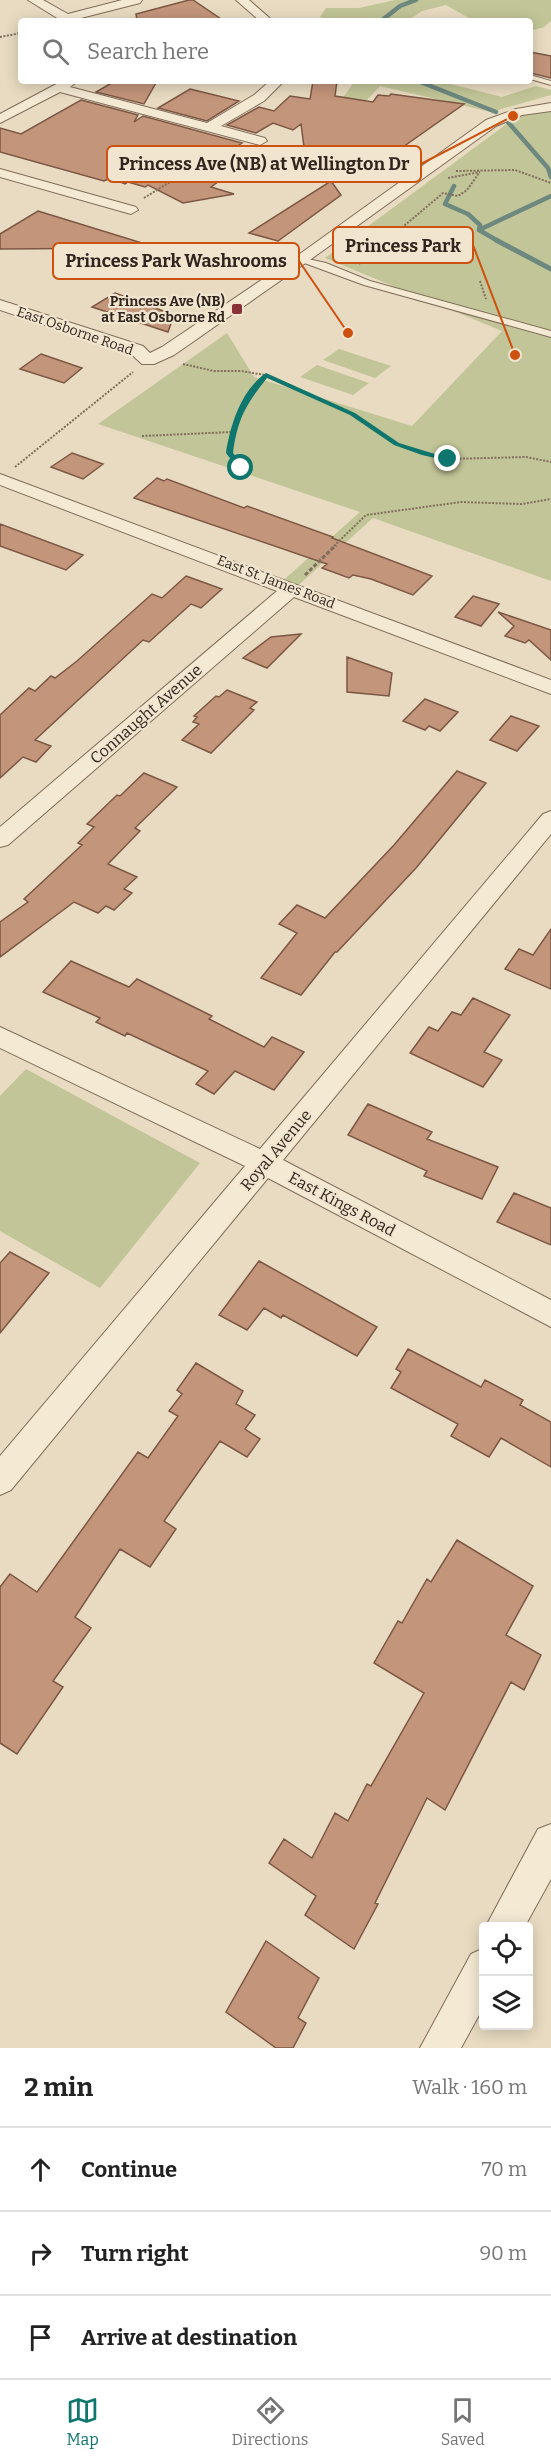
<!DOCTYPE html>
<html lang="en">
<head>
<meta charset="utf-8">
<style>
  :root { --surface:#fff; --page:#f2f2f2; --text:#222; --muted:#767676; --line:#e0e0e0; --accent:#0f766e }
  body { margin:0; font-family:Bitter,serif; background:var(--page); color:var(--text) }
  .controls { position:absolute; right:18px; bottom:18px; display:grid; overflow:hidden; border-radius:6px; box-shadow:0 3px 15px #0003 }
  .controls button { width:54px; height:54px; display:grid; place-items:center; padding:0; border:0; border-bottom:2px solid var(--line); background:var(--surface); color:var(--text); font:30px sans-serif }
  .stop { position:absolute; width:18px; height:18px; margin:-14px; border:4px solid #0f766e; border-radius:50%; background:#fff }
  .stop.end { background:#0f766e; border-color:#fff; box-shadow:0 2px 6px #0008 }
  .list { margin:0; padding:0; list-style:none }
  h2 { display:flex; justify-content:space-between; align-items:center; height:78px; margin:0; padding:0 24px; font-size:26px }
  h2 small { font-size:20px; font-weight:400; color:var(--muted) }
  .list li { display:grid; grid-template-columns:39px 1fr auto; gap:18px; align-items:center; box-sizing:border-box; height:84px; padding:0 24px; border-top:2px solid var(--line) }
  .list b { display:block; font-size:22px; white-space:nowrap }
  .list em { font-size:20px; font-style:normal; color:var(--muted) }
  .icon { flex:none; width:33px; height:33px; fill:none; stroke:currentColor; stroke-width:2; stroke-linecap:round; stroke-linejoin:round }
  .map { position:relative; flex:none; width:551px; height:2048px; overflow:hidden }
  .search { position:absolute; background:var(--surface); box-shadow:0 3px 15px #0003; left:18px; right:18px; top:18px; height:66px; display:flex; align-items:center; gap:15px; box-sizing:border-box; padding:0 21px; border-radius:6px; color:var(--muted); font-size:22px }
  .sheet { height:330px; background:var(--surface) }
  nav { display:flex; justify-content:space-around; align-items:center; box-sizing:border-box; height:84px; border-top:2px solid var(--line); background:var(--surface); font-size:16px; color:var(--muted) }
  nav a { display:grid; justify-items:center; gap:3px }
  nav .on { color:var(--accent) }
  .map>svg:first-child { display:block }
  .green { fill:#c2c597 }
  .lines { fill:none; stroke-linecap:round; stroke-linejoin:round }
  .stream-far1 { stroke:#6c887f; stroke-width:4.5 }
  .stream { stroke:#6c887f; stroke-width:5 }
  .building { fill:#c3957b; stroke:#7c5743; stroke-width:1.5 }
  .service-casing { stroke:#806d5b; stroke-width:2 }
  .minor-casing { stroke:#806d5b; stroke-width:2 }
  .path-far1 { stroke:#806d5b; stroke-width:2; stroke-dasharray:2 1.5; stroke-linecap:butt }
  .path { stroke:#806d5b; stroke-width:3; stroke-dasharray:4 2; stroke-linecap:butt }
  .service { fill:#f4e9d3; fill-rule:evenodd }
  .minor { fill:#f4e9d3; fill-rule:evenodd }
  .route { fill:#0f766e }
  .poi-dot { fill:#883137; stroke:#f1e5d0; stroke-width:2 }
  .labels { text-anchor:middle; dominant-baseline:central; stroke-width:4.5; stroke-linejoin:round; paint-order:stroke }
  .far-poi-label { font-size:14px; font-weight:bold; fill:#31261d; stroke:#f1e5d0; text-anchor:end }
  .far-street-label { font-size:14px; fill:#31261d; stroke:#f1e5d0 }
  .street-label { font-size:16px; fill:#31261d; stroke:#f1e5d0 }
  .leader { fill:none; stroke:#cd510f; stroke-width:2 }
  .callout-dot { fill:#cd510f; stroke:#f1e5d0; stroke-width:2 }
  .callout { fill:#f1e5d0; stroke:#cd510f; stroke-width:2 }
  .callout-label { font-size:18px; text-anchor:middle; font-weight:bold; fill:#31261d }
</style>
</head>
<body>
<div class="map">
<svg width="551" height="2048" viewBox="0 0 551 2048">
  <rect width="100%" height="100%" fill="#e8dbc1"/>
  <path class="green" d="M395 0H551V21L544 27 530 31V21H474L446 5 422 11 407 21H334L320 17 326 8H359Z
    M355 81H439L502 97 536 86 551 90V95L491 112 380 86 345 124 328 118Z
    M536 111 551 112V581L373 518 292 591 278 585 360 512 98 424 227 333 254 377 412 426 502 331 325 258 516 117Z
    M339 349 391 366 375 378 323 360Z
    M317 365 369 383 353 395 300 377Z
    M26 1069 200 1163 100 1288 0 1231V1096Z"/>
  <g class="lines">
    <path class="stream-far1" d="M381 21 400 6 416 0
      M418 81 496 112
      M507 121 548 168 551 177
      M454 186 445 204 468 214 480 225 479 230
      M498 241 479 230 551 196"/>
    <path class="stream" d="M496 240 551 269"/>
  </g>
  <path class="building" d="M189 0H193L224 21H137L136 14Z
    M530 52 551 56V78L530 73Z
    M115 81H157L144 104 96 92Z
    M313 81H337L335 96 373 102 378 95 389 96 391 94 464 104 400 149 309 151 308 147H304L301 124 293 130 273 123 256 133 227 125 259 107 274 111 290 96 310 99Z
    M190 89 239 101 207 121 158 108Z
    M81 100 138 115 134 122 143 116 242 143 227 153 173 154 233 171 211 187 234 194 183 203 148 185 145 187 128 182 125 184 110 178 104 181 0 152V128L21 134Z
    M331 181 341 195 278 241 249 233Z
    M38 211 142 243 141 248 0 249V234Z
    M115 293 174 315 168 332 92 307Z
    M41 354 82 368 64 383 20 369Z
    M72 453 103 464 83 479 51 467Z
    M157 478 164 481 167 479 244 508 247 506 333 537 332 538 432 576 413 595 371 579 353 575 349 578 322 568 327 564 134 498Z
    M0 524 83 555 66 570 0 546Z
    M186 576 222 589 201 608 191 604 149 642 143 640 35 740 51 746 36 762 23 757 0 778V715L29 688 35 691 51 676 55 678 77 661 152 594 162 598Z
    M473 596 499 604 481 626 455 617Z
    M498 612 551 630V660L529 640 525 643 505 636 514 626Z
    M301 634 267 668 243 658 271 637Z
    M347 657 392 673 389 696 347 692Z
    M227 690 257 702 250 708 254 710 211 753 182 740 199 724 193 722 197 717 194 716 216 696 219 697Z
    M425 699 458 712 440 731 429 726 425 730 403 721Z
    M511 716 539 726 517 751 490 740Z
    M457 771 486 783 416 868 337 952H335L301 995 261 978 297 933 279 924 297 905 325 918 394 845Z
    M144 773 177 787 135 828 140 831 108 864 137 877 124 889 132 893 114 910 106 906 98 913 74 902 0 957V922L28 902 24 899 82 845 78 843 94 827 87 824 117 795 120 796Z
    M551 929V989L505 969 519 949 533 955Z
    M71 961 129 987 137 979 212 1016 209 1019 264 1047 272 1037 304 1052 274 1090 235 1071 214 1094 196 1084 208 1071 127 1033 125 1036 96 1022 100 1018 43 992Z
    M473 998 510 1015 484 1052 502 1060 483 1087 410 1053 429 1027 438 1031 452 1012 461 1015Z
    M368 1104 432 1132 427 1139 498 1167 482 1199 424 1176 427 1171 348 1135Z
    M514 1193 551 1208V1245L497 1222Z
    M10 1252 49 1273 0 1333V1263Z
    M259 1261 377 1327 357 1356 283 1315 281 1318 264 1308 247 1330 219 1315Z
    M408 1349 481 1387 485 1380 523 1400 520 1405 551 1422V1467L501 1438 489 1457 451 1436 458 1424 391 1388 401 1372 396 1369Z
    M196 1363 243 1391 236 1404 255 1415 245 1429 260 1439 247 1457 220 1441 164 1521 176 1529 150 1567 120 1549 75 1617 91 1628 53 1681 63 1687 17 1754 0 1743V1587L10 1574 37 1592 138 1452 148 1458 178 1416 169 1411 182 1394 177 1390Z
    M457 1540 533 1586 506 1635 541 1655 524 1690 511 1682 445 1810 427 1798 375 1903 378 1904 354 1949 305 1915 316 1896 269 1863 284 1839 312 1858 335 1813 348 1821 367 1784 371 1786 424 1693 374 1663 398 1621 402 1623 427 1579 431 1582Z
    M266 1941 319 1978 298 2018 306 2023 293 2048H276L226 2012Z"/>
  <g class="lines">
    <g class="service-casing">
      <path id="service" d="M530 75 551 81V85L530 79Z
        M299 257 326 263 370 281 551 331V337L364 285 299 261Z"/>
    </g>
    <g class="minor-casing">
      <path id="minor" d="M28 0H43L68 14 122 0H142L140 3 77 19 78 21H62Z
        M236 0H249L273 21H260Z
        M62 81H78L70 87 207 123 254 95 270 81H284L264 101 221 126 265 138 267 141 260 145 60 92 0 123V114Z
        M551 103V111L522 115 496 126 307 262 174 355 154 364H142L131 354 0 310V300L143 346 150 353 162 347 297 256 486 120 516 109Z
        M0 169 136 207 138 210 131 214 0 177Z
        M0 474 551 680V694L294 597 8 845 0 847V827L277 591 0 485Z
        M551 811V834L283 1160 551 1300V1327L268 1178 11 1490 0 1495V1456L245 1166 0 1048V1027L260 1149 543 814Z
        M551 1824V1879L525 1926H486L538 1829Z
        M484 1948V2006L461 2048H420L471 1954Z"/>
    </g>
    <path class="path-far1" d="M0 37 21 33
      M276 148 385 176
      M456 171 515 170 551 183
      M448 178 480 172
      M144 198 225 148
      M359 264 443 193 458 196 467 190 479 173
      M480 281 486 299
      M183 364 214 371H241L265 375 353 414 396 444 424 454 448 459 526 457 551 462
      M142 436 232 432
      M15 467 133 372
      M241 469 229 453C235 422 246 400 265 375
      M334 546 366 515 461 502 522 504 551 499"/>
    <path class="path" d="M305 575 336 545"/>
    <use href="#service" class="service"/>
    <use href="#minor" class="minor"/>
  </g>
  <path class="route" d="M266 373 355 413 399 443 451 459 448 461 422 455 394 445 350 415 267 378C245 406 238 418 233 453L245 468 239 470 226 453C230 426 241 390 266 373Z"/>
  <rect class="poi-dot" x="231" y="303" width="12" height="12" rx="3"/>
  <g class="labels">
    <g class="far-poi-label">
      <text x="225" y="301">Princess Ave (NB)<tspan x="225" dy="16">at East Osborne Rd</tspan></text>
    </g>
    <g class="far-street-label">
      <text transform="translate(75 331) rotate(19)">East Osborne Road</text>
      <text transform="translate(276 582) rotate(21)">East St. James Road</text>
    </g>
    <g class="street-label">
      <text transform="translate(146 714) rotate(-41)">Connaught Avenue</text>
      <text transform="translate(276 1150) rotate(-50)">Royal Avenue</text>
      <text transform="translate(342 1204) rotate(28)">East Kings Road</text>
    </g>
  </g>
  <path class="leader" d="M513 116L421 164M515 355L473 245M348 333L299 261"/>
  <g class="callout-dot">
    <circle cx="513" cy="116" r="6"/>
    <circle cx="515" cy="355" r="6"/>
    <circle cx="348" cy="333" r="6"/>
  </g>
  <g class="callout">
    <rect x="107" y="146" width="314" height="36" rx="6"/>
    <rect x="333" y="227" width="140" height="36" rx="6"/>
    <rect x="53" y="243" width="246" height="36" rx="6"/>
  </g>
  <g class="callout-label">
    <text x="264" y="170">Princess Ave (NB) at Wellington Dr</text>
    <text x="403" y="252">Princess Park</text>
    <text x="176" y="267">Princess Park Washrooms</text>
  </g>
</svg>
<div class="controls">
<button><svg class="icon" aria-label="locate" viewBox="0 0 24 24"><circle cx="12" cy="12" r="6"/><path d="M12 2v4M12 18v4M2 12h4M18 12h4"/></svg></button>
<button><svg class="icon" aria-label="layers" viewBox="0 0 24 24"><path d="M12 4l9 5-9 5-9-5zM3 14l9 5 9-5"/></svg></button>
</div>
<div class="stop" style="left:241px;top:468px"></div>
<div class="stop end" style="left:448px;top:459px"></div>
<div class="search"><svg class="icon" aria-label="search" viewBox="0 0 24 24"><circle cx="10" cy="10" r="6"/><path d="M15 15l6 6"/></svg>Search here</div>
</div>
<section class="sheet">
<h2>2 min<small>Walk · 160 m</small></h2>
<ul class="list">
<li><svg class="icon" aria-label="ahead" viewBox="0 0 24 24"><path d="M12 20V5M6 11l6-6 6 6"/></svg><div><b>Continue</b></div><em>70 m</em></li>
<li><svg class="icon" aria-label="right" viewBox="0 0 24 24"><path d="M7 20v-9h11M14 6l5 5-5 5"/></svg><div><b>Turn right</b></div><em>90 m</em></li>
<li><svg class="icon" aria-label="arrive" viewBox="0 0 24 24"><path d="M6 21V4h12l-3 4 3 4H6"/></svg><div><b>Arrive at destination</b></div></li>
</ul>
</section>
<nav>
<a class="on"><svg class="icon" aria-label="map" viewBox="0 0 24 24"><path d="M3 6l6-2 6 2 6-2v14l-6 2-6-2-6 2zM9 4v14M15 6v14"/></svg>Map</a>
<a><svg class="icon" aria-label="directions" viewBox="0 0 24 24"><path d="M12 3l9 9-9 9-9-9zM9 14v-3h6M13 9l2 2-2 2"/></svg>Directions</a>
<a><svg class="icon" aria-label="saved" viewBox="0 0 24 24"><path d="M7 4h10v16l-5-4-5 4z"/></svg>Saved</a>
</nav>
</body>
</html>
